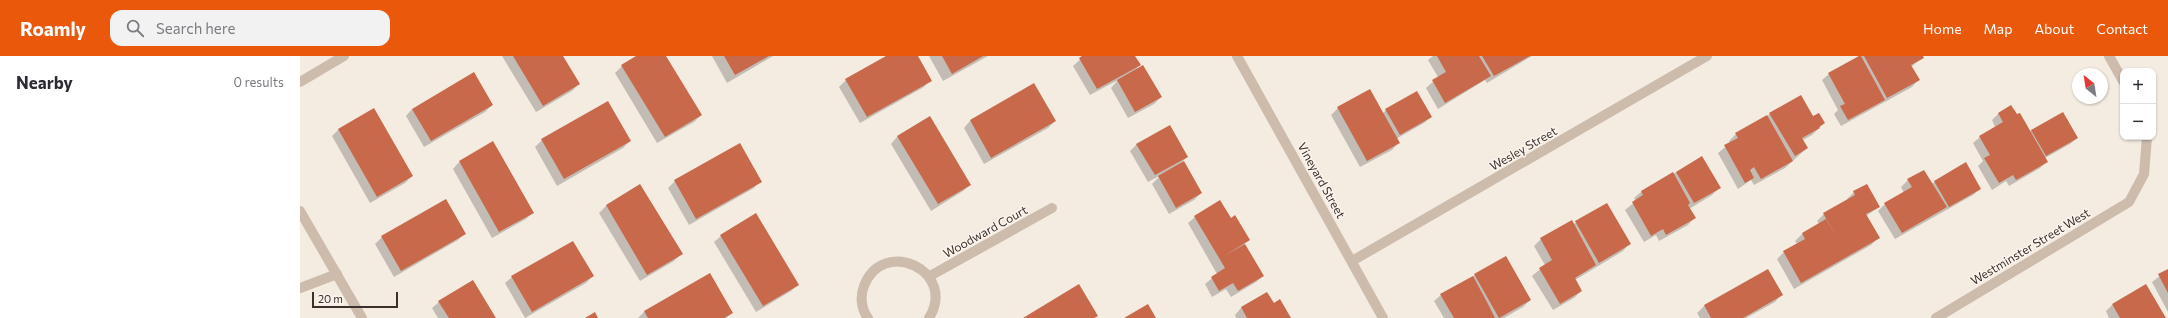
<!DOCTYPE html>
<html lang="en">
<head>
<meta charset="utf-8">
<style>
  :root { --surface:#fff; --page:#f2f2f3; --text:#2b2b33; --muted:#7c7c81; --line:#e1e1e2; --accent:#ea580c }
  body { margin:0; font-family:Commissioner,sans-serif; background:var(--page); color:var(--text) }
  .controls { position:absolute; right:12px; top:12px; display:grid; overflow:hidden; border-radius:8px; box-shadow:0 1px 3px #0004 }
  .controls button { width:36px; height:36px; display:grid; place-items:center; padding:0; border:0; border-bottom:1px solid var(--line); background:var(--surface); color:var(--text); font:20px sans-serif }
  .compass { position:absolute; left:1772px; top:12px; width:36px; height:36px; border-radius:50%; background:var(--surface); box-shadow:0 1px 3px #0004; rotate:330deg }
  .scale { position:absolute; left:12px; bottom:10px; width:86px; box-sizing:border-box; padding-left:4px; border:2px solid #3b302b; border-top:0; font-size:11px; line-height:14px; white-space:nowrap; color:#3b302b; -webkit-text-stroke:3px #fbf5ee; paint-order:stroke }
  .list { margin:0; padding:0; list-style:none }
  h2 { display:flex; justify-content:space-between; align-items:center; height:52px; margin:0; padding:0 16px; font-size:17px }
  h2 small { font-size:13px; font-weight:400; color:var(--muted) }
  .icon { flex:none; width:22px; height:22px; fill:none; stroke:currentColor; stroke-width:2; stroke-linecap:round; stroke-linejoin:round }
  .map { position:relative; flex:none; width:1868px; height:262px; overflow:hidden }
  header { display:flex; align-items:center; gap:24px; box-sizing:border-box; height:56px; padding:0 20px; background:var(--accent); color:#fff }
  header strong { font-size:19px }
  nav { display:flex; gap:22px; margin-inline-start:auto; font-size:14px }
  .search { width:280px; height:36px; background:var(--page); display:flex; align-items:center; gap:10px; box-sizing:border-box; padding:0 14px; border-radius:12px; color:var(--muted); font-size:15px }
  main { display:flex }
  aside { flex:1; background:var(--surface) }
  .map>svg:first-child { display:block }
  .shadow { fill:#0003 }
  .building { fill:#c8694b }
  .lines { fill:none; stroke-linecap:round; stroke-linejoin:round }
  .service { stroke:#cdbbac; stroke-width:10 }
  .minor { stroke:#cdbbac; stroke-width:10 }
  .labels { text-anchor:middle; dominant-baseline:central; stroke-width:3; stroke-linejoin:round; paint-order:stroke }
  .street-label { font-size:12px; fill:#3b302b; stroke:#fbf5ee }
</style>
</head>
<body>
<header>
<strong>Roamly</strong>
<div class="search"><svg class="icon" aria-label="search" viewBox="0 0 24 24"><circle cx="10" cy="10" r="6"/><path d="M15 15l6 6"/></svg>Search here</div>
<nav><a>Home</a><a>Map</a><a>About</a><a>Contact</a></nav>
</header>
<main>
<aside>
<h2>Nearby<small>0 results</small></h2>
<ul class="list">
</ul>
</aside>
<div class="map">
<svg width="1868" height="262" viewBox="0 0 1868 262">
  <rect width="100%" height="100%" fill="#f4ebe1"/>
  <path class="shadow" d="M202 0H262L279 28 272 35 236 56Z
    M338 0H365L401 59 394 66 357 87 315 17 322 10Z
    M412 0H473L427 27Z
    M588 0H617L630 24 624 31 560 67 539 31 546 24Z
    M629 0H688L643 25Z
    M784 0H834L840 9 834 15 861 41 854 48 828 62 811 32 818 24 790 39 773 10Z
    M1133 0H1232L1187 27 1185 24 1138 53 1126 32 1138 21 1128 4Z
    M1559 0H1621L1622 2 1611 11 1618 24 1612 31 1541 70 1534 58 1538 54 1522 24 1529 18Z
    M734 29 755 65 748 72 684 108 664 72 670 65Z
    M1501 40 1513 62 1524 67 1512 79 1503 84 1507 92 1485 112 1454 129 1451 124 1438 133 1418 97 1430 87 1429 85 1436 78Z
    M192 49 185 56 124 91 106 60 112 53Z
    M1038 52 1082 58 1086 54 1131 61 1124 67 1096 83 1098 87 1092 94 1060 111 1031 59Z
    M1699 57 1730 75 1762 57 1777 82 1770 88 1745 102 1747 105 1740 112 1709 130 1706 125 1692 134 1678 110 1683 105 1673 87 1680 81 1695 71 1692 64Z
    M630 62 670 129 663 135 631 155 591 88 597 81Z
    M39 73 112 120 105 127 70 147 32 80Z
    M242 84 330 85 323 92 257 130 235 91Z
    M837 88 887 101 879 109 901 137 894 144 869 158 852 128 861 119 848 126 830 95Z
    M159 106 233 156 226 163 192 182 153 113Z
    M1665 108 1680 133 1673 139 1595 183 1578 155 1585 148 1604 137 1601 131 1608 124 1633 127Z
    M1377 116 1419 132 1412 139 1389 153 1394 162 1388 169 1359 185 1356 179 1344 186 1325 154 1336 145 1334 142 1341 136Z
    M375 125H460L454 132 389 169 368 132Z
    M340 130 381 198 374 205 340 225 299 157 306 150Z
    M1554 136 1579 151 1566 160 1578 182 1571 189 1494 233 1477 203 1484 196 1497 188 1495 185 1502 178 1519 168 1517 165 1524 158 1548 144 1547 143Z
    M895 161 930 163 949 184 944 188 963 220 956 226 931 241 926 233 912 241 905 228 917 218 888 167Z
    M1271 166 1273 169 1276 166 1329 188 1323 195 1275 224 1281 235 1274 242 1253 254 1232 220 1245 209 1234 190 1241 183Z
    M164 178 158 184 94 221 75 188 82 181Z
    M421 180 498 229 491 235 456 256 414 186Z
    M1206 201 1230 244 1223 251 1204 262H1144L1134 245 1141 239Z
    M1467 214 1481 239 1475 246 1446 262H1400L1397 257 1404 250Z
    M1868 214V256L1852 226Z
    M410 218 432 257 426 262H338L344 256Z
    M293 220 286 227 225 262 205 227 212 221Z
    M966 237 973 249 990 262H936L935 259 941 252Z
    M139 246 194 262H138L132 252Z
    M1812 249 1864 262H1809L1806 255Z"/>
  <path class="building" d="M213 0H263L280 28 243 50Z
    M336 0H366L402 59 365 81 321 9Z
    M424 0H469L435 19Z
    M586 0H618L632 25 567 61 545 23Z
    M642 0H683L652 18Z
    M782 0H835L841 9 797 33 779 2Z
    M1137 0H1179L1191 20 1145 47 1132 24 1146 16Z
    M1182 0H1230L1194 20Z
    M1559 0H1561L1585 44 1548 64 1540 50 1545 48 1528 17Z
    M1564 0H1623L1624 2 1611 9 1620 24 1587 42Z
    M843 9 862 41 835 56 817 24Z
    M174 16 193 49 131 85 112 53Z
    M734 27 756 65 691 102 670 64Z
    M1070 33 1100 87 1067 105 1037 51Z
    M1117 35 1132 61 1100 79 1085 53Z
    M1501 39 1513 60 1519 57 1525 67 1519 71 1520 72 1502 82 1508 92 1495 100 1469 57Z
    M308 45 331 85 264 123 241 83Z
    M1711 49 1717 58 1720 57 1748 106 1716 124 1713 119 1699 127 1684 102 1690 99 1679 80 1703 66 1698 57Z
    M74 52 113 120 77 141 38 73Z
    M1763 56 1778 82 1746 100 1731 74Z
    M1467 59 1493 105 1461 123 1454 111 1450 114 1454 122 1445 127 1424 89 1438 82 1435 77Z
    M630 60 671 129 638 148 597 80Z
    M870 69 888 101 855 119 836 88Z
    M193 85 234 157 199 176 159 105Z
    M440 87 462 126 396 163 374 124Z
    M1402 100 1421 132 1394 147 1376 116Z
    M884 105 902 137 876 152 858 120Z
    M1666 106 1681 133 1649 151 1634 125Z
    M1624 114 1647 151 1602 177 1584 147 1612 131 1607 123Z
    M1373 116 1390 147 1388 149 1396 162 1366 179 1363 173 1351 180 1332 146 1343 139 1341 135Z
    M340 128 383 198 347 219 306 149Z
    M1567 128 1580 151 1566 158 1580 182 1501 227 1483 195 1505 183 1502 177 1526 163 1538 184 1523 157 1555 139 1553 135Z
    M146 143 166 178 101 215 81 180Z
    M920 144 931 162 935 159 950 184 924 200 945 188 964 220 938 235 933 227 919 235 911 221 925 212 894 160Z
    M1307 147 1331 188 1299 207 1275 165Z
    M456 157 499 229 463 250 420 179Z
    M1272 164 1296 209 1275 222 1282 235 1260 248 1239 212 1252 204 1240 182Z
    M273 185 294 220 232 256 211 220Z
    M1206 200 1231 244 1199 262 1174 218Z
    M1468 213 1483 239 1443 262H1411L1404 249Z
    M1868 213V237L1858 218Z
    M410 217 433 257 424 262H348L344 255Z
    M1173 220 1187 246 1195 262H1154L1140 238Z
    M173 224 196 262H149L138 245Z
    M779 228 798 260 794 262H723Z
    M1846 228 1866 262H1820L1812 248Z
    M967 236 974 247 980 243 991 262H947L941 251Z
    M848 248 856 262H824Z
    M295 256 298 262H285Z"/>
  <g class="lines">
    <path class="service" d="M0 232 37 218"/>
    <path class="minor" d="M937 0 1083 262
      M1809 0 1823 25
      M0 26 44 0
      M0 155 62 262
      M1052 205 1407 0
      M630 220 752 152
      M568 262C561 253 560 240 564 230 583 180 658 215 629 262
      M1636 262 1829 146 1844 118 1847 81"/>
  </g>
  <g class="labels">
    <g class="street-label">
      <text transform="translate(1223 92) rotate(-30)">Wesley Street</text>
      <text transform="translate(1022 124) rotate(61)">Vineyard Street</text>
      <text transform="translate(685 175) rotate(-29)">Woodward Court</text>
      <text transform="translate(1730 190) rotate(-31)">Westminster Street West</text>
    </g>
  </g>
</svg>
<div class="controls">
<button>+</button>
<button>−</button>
</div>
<svg class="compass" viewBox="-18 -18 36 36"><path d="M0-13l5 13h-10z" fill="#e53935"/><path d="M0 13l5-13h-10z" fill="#7c7c81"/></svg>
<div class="scale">20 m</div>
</div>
</main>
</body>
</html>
